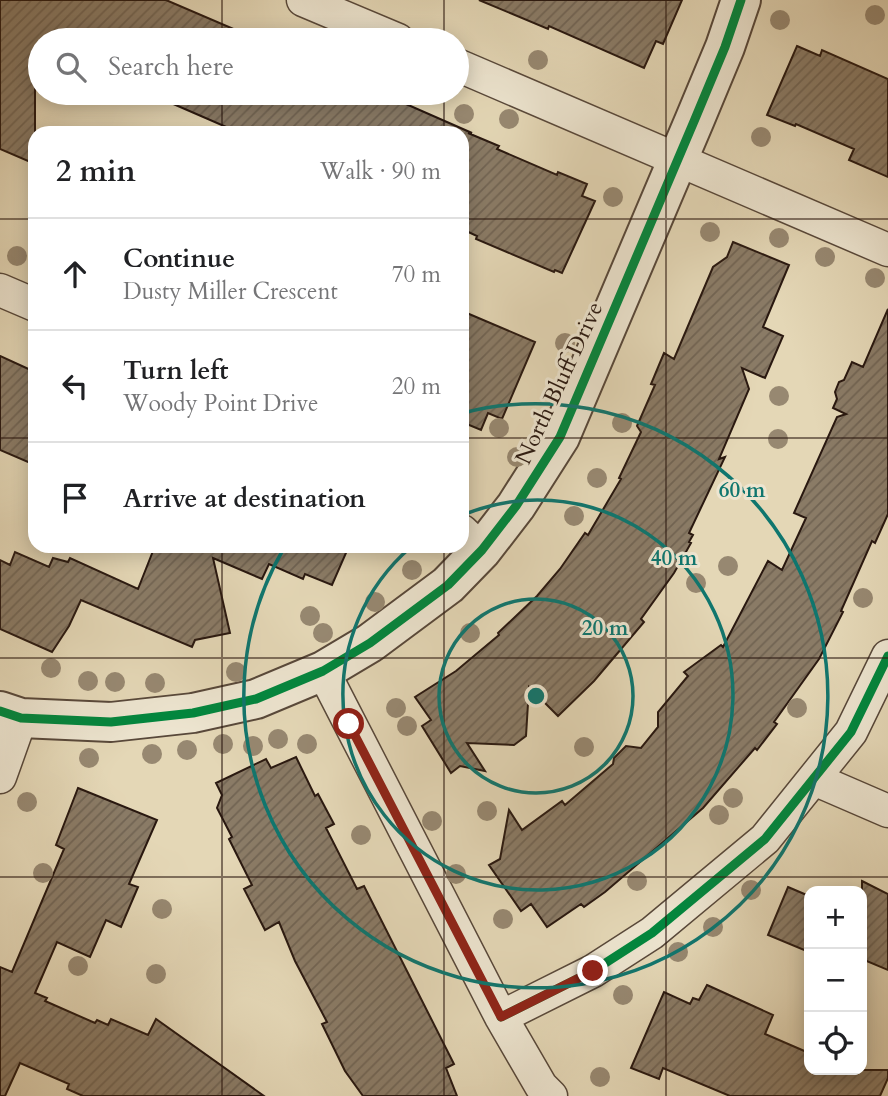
<!DOCTYPE html>
<html lang="en">
<head>
<meta charset="utf-8">
<style>
  :root { --surface:#fff; --page:#f2f2f2; --text:#202124; --muted:#757577; --line:#e0e0e0 }
  body { margin:0; font-family:Cardo,serif; background:var(--page); color:var(--text) }
  .controls { position:absolute; right:21px; bottom:21px; display:grid; overflow:hidden; border-radius:14px; box-shadow:0 4px 18px #0003 }
  .controls button { width:63px; height:63px; display:grid; place-items:center; padding:0; border:0; border-bottom:2px solid var(--line); background:var(--surface); color:var(--text); font:35px sans-serif }
  .stop { position:absolute; width:21px; height:21px; margin:-16px; border:5px solid #8f2418; border-radius:50%; background:#fff }
  .stop.end { background:#8f2418; border-color:#fff; box-shadow:0 2px 7px #0008 }
  .list { margin:0; padding:0; list-style:none }
  h2 { display:flex; justify-content:space-between; align-items:center; height:91px; margin:0; padding:0 28px; font-size:30px }
  h2 small { font-size:23px; font-weight:400; color:var(--muted) }
  .list li { display:grid; grid-template-columns:46px 1fr auto; gap:21px; align-items:center; box-sizing:border-box; height:112px; padding:0 28px; border-top:2px solid var(--line) }
  .list b { display:block; font-size:26px; white-space:nowrap }
  .list p { margin:0; font-size:23px; white-space:nowrap; color:var(--muted) }
  .list em { font-size:23px; font-style:normal; color:var(--muted) }
  .icon { flex:none; width:38px; height:38px; fill:none; stroke:currentColor; stroke-width:2; stroke-linecap:round; stroke-linejoin:round }
  .map { position:relative; flex:none; width:888px; height:1096px; overflow:hidden }
  .search { position:absolute; background:var(--surface); box-shadow:0 4px 18px #0003; left:28px; top:28px; width:441px; height:77px; display:flex; align-items:center; gap:18px; box-sizing:border-box; padding:0 24px; border-radius:38px; color:var(--muted); font-size:26px }
  .panel { position:absolute; background:var(--surface); box-shadow:0 4px 18px #0003; left:28px; top:126px; width:441px; height:427px; border-radius:21px }
  .map>svg:first-child { display:block }
  .building { fill:url(#building-hatch); stroke:#291810; stroke-width:2 }
  .lines { fill:none; stroke-linecap:round; stroke-linejoin:round }
  .minor-casing { stroke:#58483a; stroke-width:35 }
  .tertiary-casing { stroke:#58483a; stroke-width:42 }
  .minor { stroke:#ede5d0; stroke-width:32 }
  .tertiary { stroke:#ede5d0; stroke-width:38 }
  .cycleway-casing { stroke:#ede5d0; stroke-width:13 }
  .cycleway { stroke:#00873e; stroke-width:9 }
  .tree { fill:#978871 }
  .route { stroke:#8f2418; stroke-width:9 }
  .grid { fill:none; stroke:#291810; stroke-width:2; stroke-opacity:0.55 }
  .ring { fill:none; stroke:#0f766e; stroke-width:3.5 }
  .labels { text-anchor:middle; dominant-baseline:central; stroke-width:6; stroke-linejoin:round; paint-order:stroke }
  .street-label { font-size:23px; fill:#291810; stroke:#ede5d0 }
  .centre { fill:#0f766e; stroke:#ede5d0; stroke-width:3.5 }
  .ring-label { font-size:21px; text-anchor:middle; font-weight:bold; fill:#0f766e; stroke:#ede5d0; stroke-width:6; stroke-linejoin:round; paint-order:stroke }
</style>
</head>
<body>
<div class="map">
<svg width="888" height="1096" viewBox="0 0 888 1096">
  <defs>
    <pattern id="building-hatch" width="6" height="6" patternUnits="userSpaceOnUse" patternTransform="scale(1.75)"><rect width="6" height="6" fill="#8a7b66"/><path d="M-1 1l2-2M0 6l6-6M5 7l2-2" fill="none" stroke="#716453"/></pattern>
  </defs>
  <rect width="100%" height="100%" fill="#e4d7b6"/>
  <filter id="stains"><feTurbulence type="fractalNoise" baseFrequency=".00286" numOctaves="4"/><feColorMatrix values="0 0 0 0 .2 0 0 0 0 .09 0 0 0 0 .02 0 0 0 .5 -.17"/></filter>
  <radialGradient id="worn" r=".72"><stop offset=".6" stop-color="#630" stop-opacity="0"/><stop offset="1" stop-color="#630" stop-opacity=".3"/></radialGradient>
  <path class="building" d="M0 0H166L259 40H40V55L35 53V164L0 149Z
    M479 0H682L663 44 656 41 644 68 549 26 548 29Z
    M797 46 820 56 822 50 888 79V177L849 160 854 149 796 124 795 126 767 115Z
    M148 93H381L472 133H468L499 146 497 149 557 175 558 172 587 184 582 196 595 201 562 273 555 270 554 272 476 239 477 236 462 229V133H240Z
    M733 242 789 265 763 327 783 336 765 378 742 368 749 389 719 459 725 457 689 533 693 535 689 542 691 543 674 573 641 619 644 622 594 681 558 716 529 687 526 736 514 745 467 743 485 771 460 766 451 773 422 726 431 720 415 697 456 671 499 635 498 633 537 596 560 569 585 533 588 535 621 479 619 478 641 432 637 426 655 385 651 384 664 353 674 359 713 267 727 257Z
    M888 309V514L875 543 872 541 841 611 843 612 819 659 774 722 777 724 757 750 755 748 703 808 605 892 584 907 581 904 547 927 531 904 521 911 489 865 500 859 509 810 522 830 562 801 565 805 613 764 614 758 626 746 641 748 658 727V712L688 676 684 672 721 645 723 647 768 561 782 570 806 518 794 513 837 417 846 414 833 408 837 399 835 392 839 382 844 380 852 362 863 367Z
    M462 311 535 342 502 419 488 413 481 430 462 422Z
    M0 356 35 372V465L0 450Z
    M155 546H349L332 585 305 574 303 579 269 564 262 579 213 558 230 633 195 640 192 647 81 600 69 626 52 652 0 629V560L10 565 15 552 49 567 53 558 68 562 70 558 138 589Z
    M296 757 315 796 318 794 334 824 326 828 357 889 364 886 454 1064 446 1068 457 1096H363L345 1071 322 1024 327 1022 295 961 279 922 265 930 244 889 252 885 229 839 232 837 217 808 222 795 216 783 266 759 271 768Z
    M78 788 157 820 129 884 138 887 121 927 106 920 90 957 57 942 35 993 47 998 45 1001 95 1023 97 1020 108 1025 111 1019 148 1035 156 1019 264 1096H83L67 1089 69 1084 20 1063 5 1096H0V967L12 972 64 849 56 845Z
    M862 881 888 894V970L862 959Z
    M788 887 809 896V952L768 935Z
    M707 985 773 1015 765 1034 809 1053V1070H888V1078L880 1096H730L663 1068 659 1079 631 1068 664 992 690 1004 693 998 699 1000Z"/>
  <g class="lines">
    <g class="minor-casing">
      <path id="minor" d="M303 0 398 40
        M457 65 888 250
        M0 290 35 305
        M462 531 482 550
        M323 671 501 1017 541 1086 551 1096
        M0 777 21 718
        M814 779 888 811
        M501 1017 593 971 652 933 765 839 851 732 888 656"/>
    </g>
    <g class="tertiary-casing">
      <path id="tertiary" d="M0 711 21 718 111 722 193 713 256 699 323 671 370 643 448 585 482 550 516 506 560 437 695 119 725 47 741 0"/>
    </g>
    <use href="#minor" class="minor"/>
    <use href="#tertiary" class="tertiary"/>
    <g class="cycleway-casing">
      <path id="cycleway" d="M0 711 21 718 111 722 193 713 256 699 323 671 370 643 448 585 482 550 516 506 560 437 695 119 725 47 741 0
        M501 1017 593 971 652 933 765 839 851 732 888 656"/>
    </g>
    <use href="#cycleway" class="cycleway"/>
  </g>
  <g class="tree">
    <circle cx="875" cy="15" r="10"/>
    <circle cx="780" cy="20" r="10"/>
    <circle cx="538" cy="60" r="10"/>
    <circle cx="464" cy="114" r="10"/>
    <circle cx="509" cy="119" r="10"/>
    <circle cx="761" cy="137" r="10"/>
    <circle cx="613" cy="197" r="10"/>
    <circle cx="710" cy="232" r="10"/>
    <circle cx="779" cy="238" r="10"/>
    <circle cx="17" cy="256" r="10"/>
    <circle cx="825" cy="257" r="10"/>
    <circle cx="875" cy="278" r="10"/>
    <circle cx="565" cy="343" r="10"/>
    <circle cx="779" cy="396" r="10"/>
    <circle cx="622" cy="423" r="10"/>
    <circle cx="499" cy="428" r="10"/>
    <circle cx="778" cy="439" r="10"/>
    <circle cx="517" cy="457" r="10"/>
    <circle cx="597" cy="478" r="10"/>
    <circle cx="574" cy="516" r="10"/>
    <circle cx="728" cy="566" r="10"/>
    <circle cx="412" cy="570" r="10"/>
    <circle cx="696" cy="583" r="10"/>
    <circle cx="863" cy="598" r="10"/>
    <circle cx="375" cy="602" r="10"/>
    <circle cx="310" cy="616" r="10"/>
    <circle cx="323" cy="633" r="10"/>
    <circle cx="470" cy="633" r="10"/>
    <circle cx="51" cy="668" r="10"/>
    <circle cx="236" cy="672" r="10"/>
    <circle cx="88" cy="681" r="10"/>
    <circle cx="115" cy="682" r="10"/>
    <circle cx="155" cy="683" r="10"/>
    <circle cx="396" cy="708" r="10"/>
    <circle cx="797" cy="708" r="10"/>
    <circle cx="407" cy="726" r="10"/>
    <circle cx="278" cy="739" r="10"/>
    <circle cx="223" cy="744" r="10"/>
    <circle cx="307" cy="744" r="10"/>
    <circle cx="253" cy="746" r="10"/>
    <circle cx="584" cy="747" r="10"/>
    <circle cx="187" cy="750" r="10"/>
    <circle cx="152" cy="754" r="10"/>
    <circle cx="89" cy="758" r="10"/>
    <circle cx="733" cy="798" r="10"/>
    <circle cx="27" cy="802" r="10"/>
    <circle cx="487" cy="811" r="10"/>
    <circle cx="719" cy="815" r="10"/>
    <circle cx="432" cy="821" r="10"/>
    <circle cx="361" cy="835" r="10"/>
    <circle cx="43" cy="873" r="10"/>
    <circle cx="456" cy="874" r="10"/>
    <circle cx="637" cy="881" r="10"/>
    <circle cx="751" cy="890" r="10"/>
    <circle cx="162" cy="909" r="10"/>
    <circle cx="503" cy="919" r="10"/>
    <circle cx="713" cy="927" r="10"/>
    <circle cx="678" cy="952" r="10"/>
    <circle cx="78" cy="966" r="10"/>
    <circle cx="156" cy="974" r="10"/>
    <circle cx="623" cy="995" r="10"/>
    <circle cx="600" cy="1077" r="10"/>
  </g>
  <g class="lines">
    <path class="route" d="M349 724 501 1017 593 971"/>
  </g>
  <path class="grid" d="M222 0V40M444 0V40M666 0V1096M222 93V133M444 93V133M0 219H35M462 219H888M0 438H35M462 438H888M222 546V1096M444 546V1096M0 658H888M0 877H888"/>
  <g class="ring">
    <circle cx="536" cy="696" r="97"/>
    <path d="M463 515A195 195 0 1 1 411 547"/>
    <path d="M463 413A292 292 0 1 1 284 548"/>
  </g>
  <g class="labels">
    <g class="street-label">
      <text transform="translate(559 383) rotate(-65)">North Bluff Drive</text>
    </g>
  </g>
  <circle cx="536" cy="696" r="10" class="centre"/>
  <g class="ring-label">
    <text x="742" y="497">60 m</text>
    <text x="674" y="565">40 m</text>
    <text x="605" y="635">20 m</text>
  </g>
  <rect width="100%" height="100%" filter="url(#stains)"/>
  <rect width="100%" height="100%" fill="url(#worn)"/>
</svg>
<div class="controls">
<button>+</button>
<button>−</button>
<button><svg class="icon" aria-label="locate" viewBox="0 0 24 24"><circle cx="12" cy="12" r="6"/><path d="M12 2v4M12 18v4M2 12h4M18 12h4"/></svg></button>
</div>
<div class="stop" style="left:349px;top:724px"></div>
<div class="stop end" style="left:593px;top:971px"></div>
<div class="search"><svg class="icon" aria-label="search" viewBox="0 0 24 24"><circle cx="10" cy="10" r="6"/><path d="M15 15l6 6"/></svg>Search here</div>
<section class="panel">
<h2>2 min<small>Walk · 90 m</small></h2>
<ul class="list">
<li><svg class="icon" aria-label="ahead" viewBox="0 0 24 24"><path d="M12 20V5M6 11l6-6 6 6"/></svg><div><b>Continue</b><p>Dusty Miller Crescent</p></div><em>70 m</em></li>
<li><svg class="icon" aria-label="left" viewBox="0 0 24 24"><path d="M17 20v-9H6M10 6l-5 5 5 5"/></svg><div><b>Turn left</b><p>Woody Point Drive</p></div><em>20 m</em></li>
<li><svg class="icon" aria-label="arrive" viewBox="0 0 24 24"><path d="M6 21V4h12l-3 4 3 4H6"/></svg><div><b>Arrive at destination</b></div></li>
</ul>
</section>
</div>
</body>
</html>
